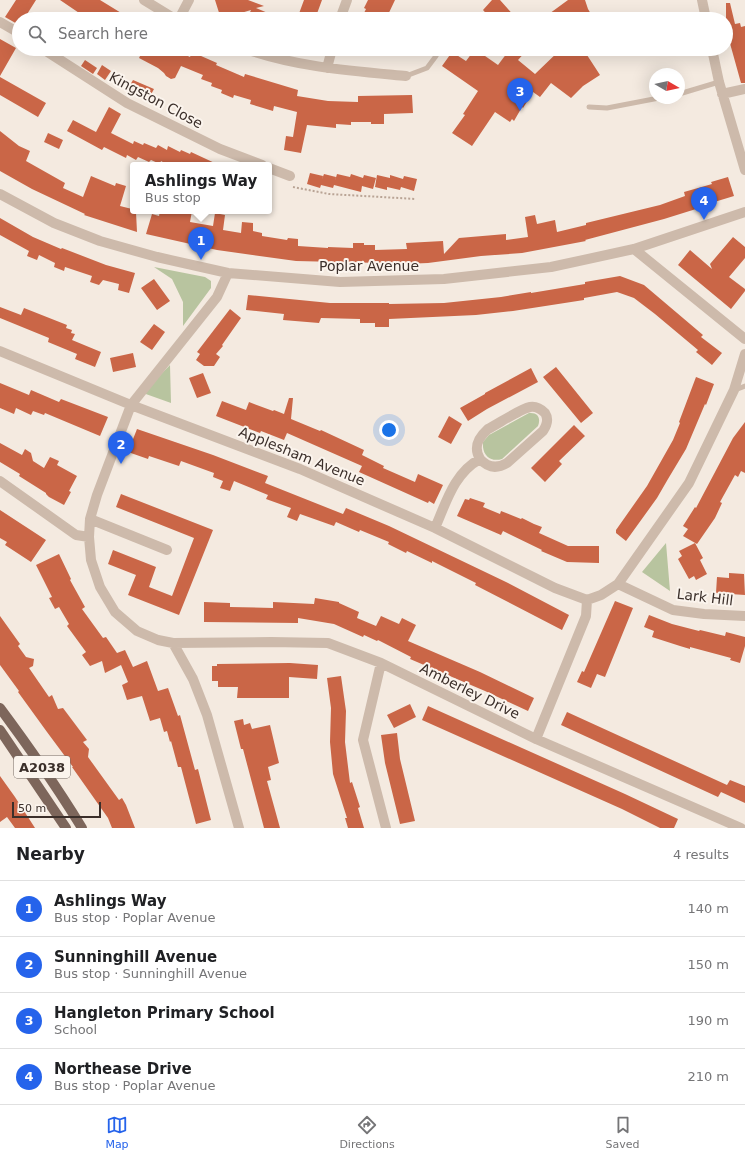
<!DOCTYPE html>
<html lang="en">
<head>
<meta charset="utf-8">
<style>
  :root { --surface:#fff; --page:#f2f2f2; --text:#202124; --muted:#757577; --line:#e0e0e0; --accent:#2563eb }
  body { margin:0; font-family:"DejaVu Sans",sans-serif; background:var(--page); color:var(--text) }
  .compass { position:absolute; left:649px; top:68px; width:36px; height:36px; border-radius:50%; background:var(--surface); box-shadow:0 4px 16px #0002; rotate:99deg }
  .scale { position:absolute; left:12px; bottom:10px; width:89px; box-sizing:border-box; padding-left:4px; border:2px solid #3b2f2a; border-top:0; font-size:11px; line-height:14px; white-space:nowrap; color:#3b2f2a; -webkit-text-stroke:3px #fbf4ed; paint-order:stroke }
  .you { position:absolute; left:389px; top:430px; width:14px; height:14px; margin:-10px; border:3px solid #fff; border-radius:50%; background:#1a73e8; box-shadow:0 0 0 6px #1a73e833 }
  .badge { display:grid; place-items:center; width:26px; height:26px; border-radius:50%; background:var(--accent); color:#fff; font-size:13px; font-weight:700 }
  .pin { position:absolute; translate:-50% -33px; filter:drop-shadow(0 1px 2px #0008) }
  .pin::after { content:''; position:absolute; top:21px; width:14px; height:12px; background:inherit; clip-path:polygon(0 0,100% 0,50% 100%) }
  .popup { position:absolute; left:130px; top:162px; width:142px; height:52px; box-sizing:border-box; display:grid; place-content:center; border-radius:4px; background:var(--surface); filter:drop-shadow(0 1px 3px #0005); font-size:13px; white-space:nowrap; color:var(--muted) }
  .popup b { font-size:15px; color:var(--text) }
  .popup::after { content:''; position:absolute; left:50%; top:100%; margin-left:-8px; border:8px solid transparent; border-top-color:var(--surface) }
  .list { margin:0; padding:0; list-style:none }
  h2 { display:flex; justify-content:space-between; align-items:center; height:52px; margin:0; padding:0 16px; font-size:17px }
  h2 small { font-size:13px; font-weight:400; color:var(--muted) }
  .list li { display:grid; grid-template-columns:26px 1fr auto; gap:12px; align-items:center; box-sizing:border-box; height:56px; padding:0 16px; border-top:1px solid var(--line) }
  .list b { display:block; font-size:15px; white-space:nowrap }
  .list p { margin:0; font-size:13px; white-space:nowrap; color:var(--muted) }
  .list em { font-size:13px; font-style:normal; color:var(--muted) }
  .icon { flex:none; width:22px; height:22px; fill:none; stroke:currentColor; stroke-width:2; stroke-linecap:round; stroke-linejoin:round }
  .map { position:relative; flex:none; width:745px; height:828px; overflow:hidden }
  .search { position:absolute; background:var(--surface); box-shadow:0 4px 16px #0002; left:12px; right:12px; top:12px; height:44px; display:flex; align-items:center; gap:10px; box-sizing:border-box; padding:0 14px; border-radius:22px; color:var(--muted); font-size:15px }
  .sheet { height:276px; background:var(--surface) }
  nav { display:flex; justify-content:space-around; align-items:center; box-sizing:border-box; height:56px; border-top:1px solid var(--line); background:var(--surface); font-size:11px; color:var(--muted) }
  nav a { display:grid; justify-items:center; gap:2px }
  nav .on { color:var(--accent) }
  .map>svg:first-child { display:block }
  .green { fill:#b8c49f }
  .building { fill:#ca6647 }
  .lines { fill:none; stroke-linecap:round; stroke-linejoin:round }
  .path { stroke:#b9a495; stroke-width:2; stroke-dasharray:2 2; stroke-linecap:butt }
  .lane { stroke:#cdbaab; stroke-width:5 }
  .street { stroke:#cdbaab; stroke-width:10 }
  .primary { stroke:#7d665b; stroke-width:10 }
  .labels { text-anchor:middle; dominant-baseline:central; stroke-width:4; stroke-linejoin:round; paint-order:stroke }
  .shield { fill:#fbf4ed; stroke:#756a64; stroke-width:1 }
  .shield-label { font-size:13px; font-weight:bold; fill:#3b2f2a }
  .street-label { font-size:14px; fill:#3b2f2a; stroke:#fbf4ed }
</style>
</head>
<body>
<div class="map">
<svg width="745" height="828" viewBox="0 0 745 828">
  <rect width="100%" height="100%" fill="#f4eae0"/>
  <path class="green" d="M154 267 205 277 211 281V288L183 326V302L172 279Z
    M170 365 171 403 143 393Z
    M529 413C538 412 541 418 538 426L502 459C492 462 484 457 483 447V442L489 435Z
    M666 543 670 591 642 572Z"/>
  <path class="building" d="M16 0H36L24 19H19V25L5 17Z
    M60 0H100L131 19H88Z
    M215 0H248L264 6 256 8 282 19H247L251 10 221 19Z
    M304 0H322L315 19H297Z
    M368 0H395L386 19H361L366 9 364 8Z
    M492 0H500L517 19H491L483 10Z
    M568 0H585L588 9 594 19H571L566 13 559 19H542Z
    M726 3H730L735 24 740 23 741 27 745 26V83H741L726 29Z
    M0 39 16 48 0 76Z
    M126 49H173L190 57 192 52 217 63 216 65 244 77 245 74 298 90 297 96 328 101 358 102V96L412 95 413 113 384 114V124H371V122H351V125L336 124V128L307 125 301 153 284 150 286 136 293 137 297 112 274 106 273 111 250 104 251 100 234 95 233 98 221 93 222 90 211 86 212 83 201 79 203 75 181 66 175 78 171 79 166 76 164 73 158 68 139 58 140 56Z
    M475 49 498 65 510 49H528L518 60 535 74 561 49H580L585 56 587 55 600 75 583 86 571 98 551 83 540 97 533 92 523 108 522 107 514 121 512 119 510 122 495 112 472 146 452 133 465 115 463 114 478 91 442 66 452 52 466 61Z
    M85 60 97 68 93 74 81 66Z
    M102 65 111 71 105 80 97 74Z
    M0 77 46 103 38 117 0 95Z
    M133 80 154 89 148 100 135 93 134 96 126 92Z
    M109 107 121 114 111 133 133 144 134 141 143 145 144 143 156 148 158 145 167 150 168 146 180 152 181 150 190 154 191 152 219 165H168L161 161 160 164 151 160 149 162 138 157 136 160 127 155 126 158 104 147 102 150 67 131 73 120 96 132Z
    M0 131 19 146 30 151 26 161 65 183 63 188 83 197 91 176 115 186 116 183 126 186 120 206 132 209V211L136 212 137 232 84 215 85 214 32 189 0 171Z
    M48 133 63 140 59 149 44 142Z
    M310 173 323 176 322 179 324 174 336 177 335 181 337 174 350 177 351 174 363 178 364 175 376 178 373 189 362 186 361 192 334 185 333 188 321 185 320 188 307 184Z
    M377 175 390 178V175L403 179 404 176 417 179 414 191 401 187 400 190 387 187V190L375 187Z
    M728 177 734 196 711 203 712 204 664 219 585 240 586 241 522 253 481 256 428 263 381 265V263L296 261 217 250 146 234 152 214 159 216 160 211H192L190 222 213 226 215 213 225 215 223 230 241 233 242 222 253 223V231L262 233V236L287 240 288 238 298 239V246L328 248V247L353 248V243H364V245H375V250L407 249 406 243 443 241 444 254 459 238 506 234V240L528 237 525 217 535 215 537 224 555 220 557 232 586 225V223L660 205 685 196 684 192 712 184 711 182Z
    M0 218 33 237 61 249 62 248 106 265 135 273 129 293 118 290 119 284 103 280 99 285 90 282 92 276 65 267 64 271 54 267 55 263 39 255 37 260 27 256 29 251 0 235Z
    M733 237 745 247V258L729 277 745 289V291L731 309 678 265 690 250 712 269 710 264Z
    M620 276 644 285 703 335 701 337 722 353 712 365 696 352 698 350 655 314 634 298 617 292 584 298V300L513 311 476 315 389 319V327H375V323H360V319L321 318 319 323 283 320 284 314 246 310 248 295 330 303H389V304L444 303 501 297 531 292V293L585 284V282Z
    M154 279 170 301 157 310 141 288Z
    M0 307 21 315 24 308 67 325 66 328 72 330 71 333 75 334 72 340 101 352 95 367 75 359 77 354 48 342 49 338 0 318Z
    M230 309 241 318 222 345 223 346 216 354 220 357 214 366H204L196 360 200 354 197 352Z
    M154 324 165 332 152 350 140 342Z
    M133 353 136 367 113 372 110 358Z
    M556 367 593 413 581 423 543 377Z
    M531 368 538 382 487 409 468 421 460 408 485 394V393Z
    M203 373 211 393 197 398 189 378Z
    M696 377 714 384 706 405 705 404 686 449 668 479 657 498 626 541 616 533V530L647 486 673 440 680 423 679 422Z
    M0 383 29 395 31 390 59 402 61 399 108 417 100 436 45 413 44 415 33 411 31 415 16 408 14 414 0 408Z
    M289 398H293L291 419 320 431 321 430 364 450 362 455 384 466 383 468 415 482 418 474 443 485 434 504 429 501 428 503 359 472 362 466 287 433 284 440 261 431 260 433 216 416 222 401 246 410 249 402 273 411 274 410 284 414Z
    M449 416 462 424 451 444 438 437Z
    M745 422V473L741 471 738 477 735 475 720 502 722 503 715 518 697 544 683 536 688 529 683 526 695 507 696 508 733 438Z
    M574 425 585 436 559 461 562 464 545 482 531 468Z
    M137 429 213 455 268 476 265 483 343 514 346 508 389 526 506 582 569 615 562 630 475 585 476 583 432 561V563L407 551 406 553 388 544 389 542 360 530 359 532 336 522 334 526 300 514 297 521 287 517 291 508 266 499 268 495 234 481 230 491 220 488 223 481 213 477 214 473 181 461 179 466 149 456 148 459 128 452Z
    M0 443 22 455 25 449 31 453 33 461 44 468 50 457 59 461 57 465 77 476 69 491 71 492 64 505 49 497 46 494V493L19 476 20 474 0 462Z
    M121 494 213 530 179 615 128 595 136 575 108 564 113 550 156 567 149 587 172 596 194 538 116 507Z
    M470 498 485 503 483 507 500 514 501 511 521 519 522 518 534 524 542 527 539 533 568 546H599V563L567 562 541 551 542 550 503 531 501 535 457 516 465 499 469 500Z
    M0 510 46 540 31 562 5 545 7 542 0 538Z
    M695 543 703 558 700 560 707 574 696 580 694 576 689 579 678 559 682 556 679 551Z
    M59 554 71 579 70 580 85 607 82 609 103 638 106 637 117 653 125 650 133 667 147 661 158 691 168 688 178 716 180 715 195 770 198 769 211 820 196 824 181 767H178L171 741 170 742 167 731 164 732 160 718 150 721 142 696 127 700 122 685 128 682 121 665 105 673 102 661 90 666 82 655 86 652 67 626 69 624 59 607 55 609 49 598 52 597 36 565Z
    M729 573 744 574 745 595 716 593 717 577 729 578Z
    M315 598 339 602V603L359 612 357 618 376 626 381 616 399 624 402 618 416 625 408 641 480 672 534 698 528 711 485 691 410 659 411 657 378 640 377 641 364 635 363 637 334 624 298 618V623L204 622V602L230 603V607L273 608V602L314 604Z
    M615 601 633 608 605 677 597 674 591 688 577 682 582 671 584 672Z
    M649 615 672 624 699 631 700 630 725 636 726 632 745 637V646L740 663 730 660 731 658 690 647V649L680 646 652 637 654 631 644 627Z
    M0 616 20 644 18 646 26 657 34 659 33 666 29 668 49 697 52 695 58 709 63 708 87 740 83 742 89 749 88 757 119 800 122 798 126 805 135 828H112L108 818 72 767H73L47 732 18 692 19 691 0 665Z
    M290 663 318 665 317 679 289 677V698H237L238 687H218V681H212V666H217V664Z
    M341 676 346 711 345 742 350 783 352 782 360 807 358 808 364 828H348L345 818H347L333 774 330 742 331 708 327 678Z
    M410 704 416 717 394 728 387 715Z
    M428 706 625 794 678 819 674 828H660L622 809 422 720Z
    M567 712 727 785 730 780 745 786V803L721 792 718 797 561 725Z
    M243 719 244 725 250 723 252 729 270 725 279 763 268 767 271 780 267 781 280 828H264L243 749H241L234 721Z
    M397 733 400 759 415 821 400 824 385 763 381 735Z
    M0 776 15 797 35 828H15L7 817 0 822Z"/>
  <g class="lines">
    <path class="path" d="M293 187 329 194 416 199"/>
    <path class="lane" d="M406 76 427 68 436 56
      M679 94 719 82
      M589 107 607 108 659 98
      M735 390 745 386"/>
    <path class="street" d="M144 0 175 19
      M702 0 706 19
      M179 19 189 0
      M340 19 347 0
      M0 22 19 33
      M43 49 127 103 220 149 262 165
      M246 49C296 67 353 71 406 76
      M712 49 719 82 745 170
      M327 68 332 49
      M722 94 745 89
      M269 168 290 176
      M0 194 54 223 100 241 157 257 228 273 340 282 444 279 551 267 634 249 745 212
      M634 249 745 339
      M228 273 217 297 131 405 97 495 90 519 89 537 91 560 100 587 115 612 137 631 158 640 173 643 271 642 328 643 381 663 536 739 741 828
      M0 351 131 405 300 469 435 528 555 588 587 600
      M0 481 76 535 89 537
      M90 519 167 550
      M435 528C446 503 454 473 480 459 473 447 478 438 488 429 498 424 520 409 530 407 536 406 541 409 545 413 549 419 547 425 543 431L507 463C497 469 488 468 480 459
      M618 584 673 610 704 614 745 616
      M587 600 601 595 618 584 689 483 734 390 745 354
      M173 643 193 679 207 715 239 828
      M381 663 363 740 386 828
      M536 739 586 616 587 600"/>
    <path class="primary" d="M0 708C29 747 57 787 82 828
      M0 730 66 828"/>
  </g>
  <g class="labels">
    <rect class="shield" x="14" y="756" width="56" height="22" rx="3"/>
    <g class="shield-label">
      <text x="42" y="767">A2038</text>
    </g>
    <g class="street-label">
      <text transform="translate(156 100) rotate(28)">Kingston Close</text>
      <text x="369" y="266">Poplar Avenue</text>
      <text transform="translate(302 456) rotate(22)">Applesham Avenue</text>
      <text transform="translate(705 597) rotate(7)">Lark Hill</text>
      <text transform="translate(470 691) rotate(26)">Amberley Drive</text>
    </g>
  </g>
</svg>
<svg class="compass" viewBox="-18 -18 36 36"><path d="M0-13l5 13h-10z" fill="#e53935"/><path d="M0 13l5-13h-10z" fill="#757577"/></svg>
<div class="scale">50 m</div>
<div class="you"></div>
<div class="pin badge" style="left:201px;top:260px">1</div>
<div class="popup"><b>Ashlings Way</b>Bus stop</div>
<div class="pin badge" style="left:121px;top:464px">2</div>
<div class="pin badge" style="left:520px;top:111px">3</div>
<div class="pin badge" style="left:704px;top:220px">4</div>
<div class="search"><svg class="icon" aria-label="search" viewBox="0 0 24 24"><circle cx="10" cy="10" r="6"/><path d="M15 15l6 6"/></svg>Search here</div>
</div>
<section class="sheet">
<h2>Nearby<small>4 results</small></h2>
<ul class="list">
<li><span class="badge">1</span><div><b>Ashlings Way</b><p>Bus stop · Poplar Avenue</p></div><em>140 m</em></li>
<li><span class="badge">2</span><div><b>Sunninghill Avenue</b><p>Bus stop · Sunninghill Avenue</p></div><em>150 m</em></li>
<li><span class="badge">3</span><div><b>Hangleton Primary School</b><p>School</p></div><em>190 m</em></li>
<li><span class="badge">4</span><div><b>Northease Drive</b><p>Bus stop · Poplar Avenue</p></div><em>210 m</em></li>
</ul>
</section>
<nav>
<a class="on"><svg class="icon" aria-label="map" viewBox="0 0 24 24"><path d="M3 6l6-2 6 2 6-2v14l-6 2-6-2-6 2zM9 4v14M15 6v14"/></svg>Map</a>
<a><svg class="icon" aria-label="directions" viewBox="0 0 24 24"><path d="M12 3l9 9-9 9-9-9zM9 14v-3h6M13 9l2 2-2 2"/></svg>Directions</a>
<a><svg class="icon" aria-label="saved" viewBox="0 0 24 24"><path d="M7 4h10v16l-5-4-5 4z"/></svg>Saved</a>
</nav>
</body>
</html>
